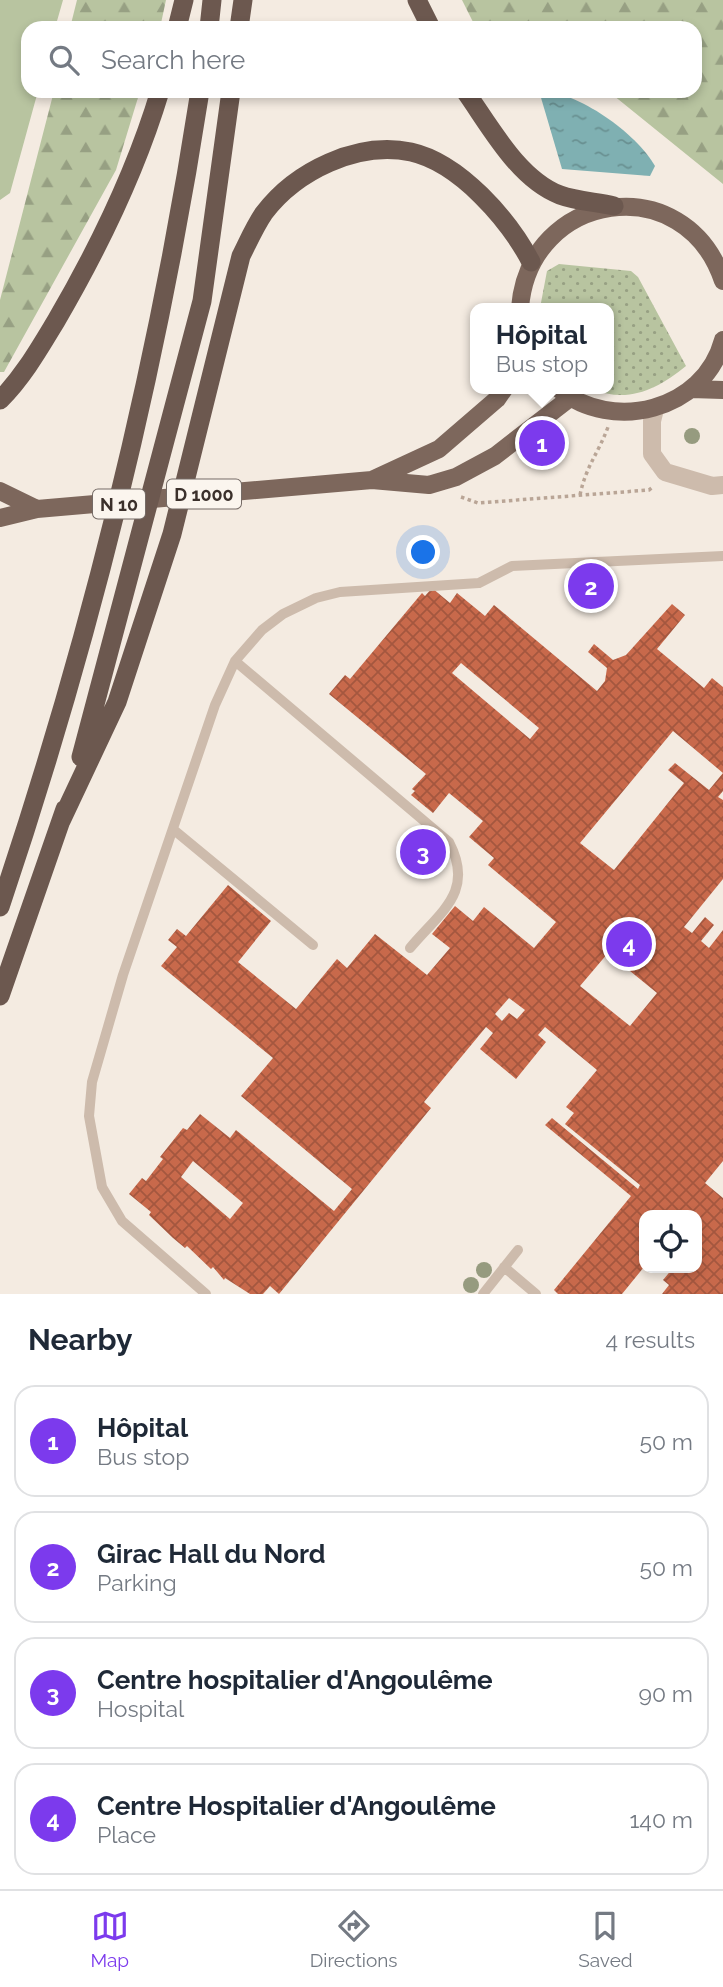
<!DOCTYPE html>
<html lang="en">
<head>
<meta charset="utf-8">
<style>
  :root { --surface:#fff; --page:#f6f6f7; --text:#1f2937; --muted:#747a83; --line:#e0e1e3; --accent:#7c3aed }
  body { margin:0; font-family:Raleway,sans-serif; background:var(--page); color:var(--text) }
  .controls { position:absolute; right:21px; bottom:21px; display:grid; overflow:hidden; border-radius:14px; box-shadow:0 4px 10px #0003 }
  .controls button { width:63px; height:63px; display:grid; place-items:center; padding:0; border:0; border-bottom:2px solid var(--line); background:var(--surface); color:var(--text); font:35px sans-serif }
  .you { position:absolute; left:424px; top:553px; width:24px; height:24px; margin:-18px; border:5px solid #fff; border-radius:50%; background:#1a73e8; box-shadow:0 0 0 10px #1a73e833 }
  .badge { display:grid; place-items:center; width:46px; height:46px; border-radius:50%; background:var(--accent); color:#fff; font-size:23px; font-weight:700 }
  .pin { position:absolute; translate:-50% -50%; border:4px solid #fff; box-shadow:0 2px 7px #0006 }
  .popup { position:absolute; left:470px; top:303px; width:144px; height:91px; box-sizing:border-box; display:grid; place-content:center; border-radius:14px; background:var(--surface); filter:drop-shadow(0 2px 5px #0005); font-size:23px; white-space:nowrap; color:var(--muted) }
  .popup b { font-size:26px; color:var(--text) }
  .popup::after { content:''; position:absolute; left:50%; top:100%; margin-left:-14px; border:14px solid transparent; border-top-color:var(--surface) }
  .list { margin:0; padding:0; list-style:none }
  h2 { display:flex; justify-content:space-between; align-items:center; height:91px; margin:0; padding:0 28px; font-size:30px }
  h2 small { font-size:23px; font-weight:400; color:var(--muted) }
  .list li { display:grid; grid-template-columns:46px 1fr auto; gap:21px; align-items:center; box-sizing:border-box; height:112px; margin:0 14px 14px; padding:0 14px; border:2px solid var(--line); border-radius:21px }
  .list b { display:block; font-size:26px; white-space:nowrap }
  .list p { margin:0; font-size:23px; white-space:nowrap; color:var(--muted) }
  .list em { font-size:23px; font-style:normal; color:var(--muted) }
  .icon { flex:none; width:38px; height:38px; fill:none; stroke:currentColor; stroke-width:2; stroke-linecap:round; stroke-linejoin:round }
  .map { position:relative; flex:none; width:723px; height:1294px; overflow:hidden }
  .search { position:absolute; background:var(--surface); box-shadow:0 4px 10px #0003; left:21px; right:21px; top:21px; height:77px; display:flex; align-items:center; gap:18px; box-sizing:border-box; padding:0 24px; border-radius:21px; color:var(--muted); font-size:26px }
  .sheet { height:595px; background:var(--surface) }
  nav { display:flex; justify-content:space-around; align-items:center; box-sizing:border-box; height:98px; border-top:2px solid var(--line); background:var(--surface); font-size:19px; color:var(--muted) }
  nav a { display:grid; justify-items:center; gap:4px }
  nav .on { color:var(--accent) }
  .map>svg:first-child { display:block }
  .grass { fill:url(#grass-dots) }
  .forest { fill:url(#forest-firs) }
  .green { fill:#b8c4a0 }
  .water { fill:url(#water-ripples) }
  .building { fill:url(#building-cross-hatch); fill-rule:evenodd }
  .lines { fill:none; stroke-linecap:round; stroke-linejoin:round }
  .path { stroke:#b9a596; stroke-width:3.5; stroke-dasharray:3.5 3.5; stroke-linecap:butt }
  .service { stroke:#cdbbac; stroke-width:10 }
  .minor { stroke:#cdbbac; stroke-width:18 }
  .primary { stroke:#7d675c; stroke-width:18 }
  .trunk { stroke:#6c584f; stroke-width:19 }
  .tree { fill:#969b7f }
  .labels { text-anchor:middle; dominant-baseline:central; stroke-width:7; stroke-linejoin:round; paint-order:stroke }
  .shield { fill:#fbf5ee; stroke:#756b66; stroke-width:2 }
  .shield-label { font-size:18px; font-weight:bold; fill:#3b302b }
</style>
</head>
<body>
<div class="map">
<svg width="723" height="1294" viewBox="0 0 723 1294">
  <defs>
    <pattern id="grass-dots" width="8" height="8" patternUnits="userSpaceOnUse" patternTransform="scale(1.75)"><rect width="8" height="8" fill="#b8c4a0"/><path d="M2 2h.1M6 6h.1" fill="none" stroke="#97a083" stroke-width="1.8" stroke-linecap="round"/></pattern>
    <pattern id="forest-firs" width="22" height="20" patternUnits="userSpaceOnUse" patternTransform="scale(1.75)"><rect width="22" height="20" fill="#b8c4a0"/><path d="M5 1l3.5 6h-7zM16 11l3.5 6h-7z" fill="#97a083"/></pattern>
    <pattern id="water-ripples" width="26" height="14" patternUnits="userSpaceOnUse" patternTransform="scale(1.75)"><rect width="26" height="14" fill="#7fb0b2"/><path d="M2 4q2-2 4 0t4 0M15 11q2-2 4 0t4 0" fill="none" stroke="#699091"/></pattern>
    <pattern id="building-cross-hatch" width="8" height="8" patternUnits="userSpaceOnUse" patternTransform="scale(1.75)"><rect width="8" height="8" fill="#c8694b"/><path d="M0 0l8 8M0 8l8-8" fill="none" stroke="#a4573f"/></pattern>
  </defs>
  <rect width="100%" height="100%" fill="#f4ebe1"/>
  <path class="grass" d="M559 264 631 271 638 277 686 366C658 389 628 404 592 389H608V308H540L547 271Z"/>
  <path class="forest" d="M77 0H166L160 28H70Z
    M462 0H723V184L608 91H695V28H476Z
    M54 91H140L116 170 4 372H0V300Z"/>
  <path class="green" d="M0 0H63L55 28H28V91H38L10 193 0 200Z"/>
  <path class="water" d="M539 91C578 91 636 133 655 166L650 176 562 169Z"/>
  <path class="building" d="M432 588 450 603 457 593 485 616 494 605 597 691 605 681 607 668 588 652 594 644 613 660 626 655 672 604 685 615 657 649 704 688 712 678 723 687V773L673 731 580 843 614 870 684 783 668 770 675 763 709 790 723 773V791L718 797 723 800V879L684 927 692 933 705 917 714 925 701 941 709 948 723 930V1161L705 1183 723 1198V1294H662L669 1285 663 1280 673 1268H697V1215H644V1267L622 1294H558L554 1290 631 1196 545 1125 552 1118 638 1189 640 1185 565 1124 574 1113 566 1107 597 1070 545 1027 538 1035 546 1042 516 1079 480 1049 493 1033 486 1027 424 1102 431 1108 279 1294 270 1286 263 1294H250L225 1278 224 1280 213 1267 211 1269 187 1246 185 1248 173 1238 149 1215 151 1212 129 1194 142 1178 146 1181 163 1159 160 1157 183 1128 187 1130 200 1114 230 1138 236 1130 334 1211 352 1189 241 1096 273 1058 161 966 177 947 168 940 177 929 186 936 228 885 271 921 238 962 296 1009 337 959 347 968 375 934 427 975 450 948 432 934 455 906 473 921 484 907 534 948 556 922 488 865 494 858 469 837 483 821 449 793 433 813 411 795 415 791 412 789 426 774 329 694 345 675 350 679 422 593 425 596ZM461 663 539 728 530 739 452 673ZM608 953 657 993 630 1026 580 986ZM509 998 525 1010 517 1019 509 1013 502 1021 495 1014ZM193 1161 243 1203 230 1219 181 1177Z"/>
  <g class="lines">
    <path class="path" d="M580 495C586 466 598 454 608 427
      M461 497 478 503 649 490 653 487"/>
    <path class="service" d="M235 661 449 842C475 892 441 911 410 948
      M174 830 313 945
      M504 1267 536 1294
      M206 1294 122 1221 102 1187 89 1116 92 1082 123 975 215 705 235 661 262 630 283 614 316 598 340 592 479 583 512 566 723 556
      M483 1294 518 1250"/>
    <path class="minor" d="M655 409 652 421V454L665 472 712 486 723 485"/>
    <path class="primary" d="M520 308C529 191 685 167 723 281
      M559 389C612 433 704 411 723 340
      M691 389 723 390
      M372 480 439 449 497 399 504 389
      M0 491 37 509
      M0 518 37 509 372 480 429 485 456 477 495 456 570 398"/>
    <path class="trunk" d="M417 0 431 28
      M177 28 184 0
      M209 28 212 0
      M239 28 243 0
      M465 91C490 126 518 179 560 195 576 201 597 202 614 206
      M0 400C23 377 39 349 56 321 98 249 136 171 160 91
      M81 757 202 301 231 91
      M61 821 117 702 172 534 241 256C248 242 255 226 264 213 296 171 357 141 411 152 460 163 509 220 531 262
      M0 907C90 640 157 369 200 91
      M0 996 65 809"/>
  </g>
  <g class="tree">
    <circle cx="692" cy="436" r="8"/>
    <circle cx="484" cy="1270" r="8"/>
    <circle cx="471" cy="1285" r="8"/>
  </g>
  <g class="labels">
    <g class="shield">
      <rect x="167" y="479.5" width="74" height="29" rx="5"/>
      <rect x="93" y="489.5" width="52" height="29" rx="5"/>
    </g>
    <g class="shield-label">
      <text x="204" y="494">D 1000</text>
      <text x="119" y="504">N 10</text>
    </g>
  </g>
</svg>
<div class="controls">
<button><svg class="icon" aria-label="locate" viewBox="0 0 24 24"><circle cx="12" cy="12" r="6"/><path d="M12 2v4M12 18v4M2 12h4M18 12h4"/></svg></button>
</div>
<div class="you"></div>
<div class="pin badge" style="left:542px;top:443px">1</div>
<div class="popup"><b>Hôpital</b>Bus stop</div>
<div class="pin badge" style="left:591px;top:586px">2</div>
<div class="pin badge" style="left:423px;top:852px">3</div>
<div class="pin badge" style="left:629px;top:944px">4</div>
<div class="search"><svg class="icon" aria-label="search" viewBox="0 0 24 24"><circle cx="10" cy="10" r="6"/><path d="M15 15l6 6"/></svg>Search here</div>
</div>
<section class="sheet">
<h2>Nearby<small>4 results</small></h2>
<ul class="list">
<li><span class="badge">1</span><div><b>Hôpital</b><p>Bus stop</p></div><em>50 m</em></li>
<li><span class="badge">2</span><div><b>Girac Hall du Nord</b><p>Parking</p></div><em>50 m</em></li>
<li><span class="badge">3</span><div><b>Centre hospitalier d'Angoulême</b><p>Hospital</p></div><em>90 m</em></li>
<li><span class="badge">4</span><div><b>Centre Hospitalier d'Angoulême</b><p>Place</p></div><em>140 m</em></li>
</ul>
</section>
<nav>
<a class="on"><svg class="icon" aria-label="map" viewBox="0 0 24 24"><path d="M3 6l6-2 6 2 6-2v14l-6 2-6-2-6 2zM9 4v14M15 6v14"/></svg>Map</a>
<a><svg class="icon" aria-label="directions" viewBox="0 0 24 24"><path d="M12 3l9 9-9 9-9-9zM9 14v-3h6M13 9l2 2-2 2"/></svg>Directions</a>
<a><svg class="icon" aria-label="saved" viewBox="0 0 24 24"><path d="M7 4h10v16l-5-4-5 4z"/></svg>Saved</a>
</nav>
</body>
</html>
